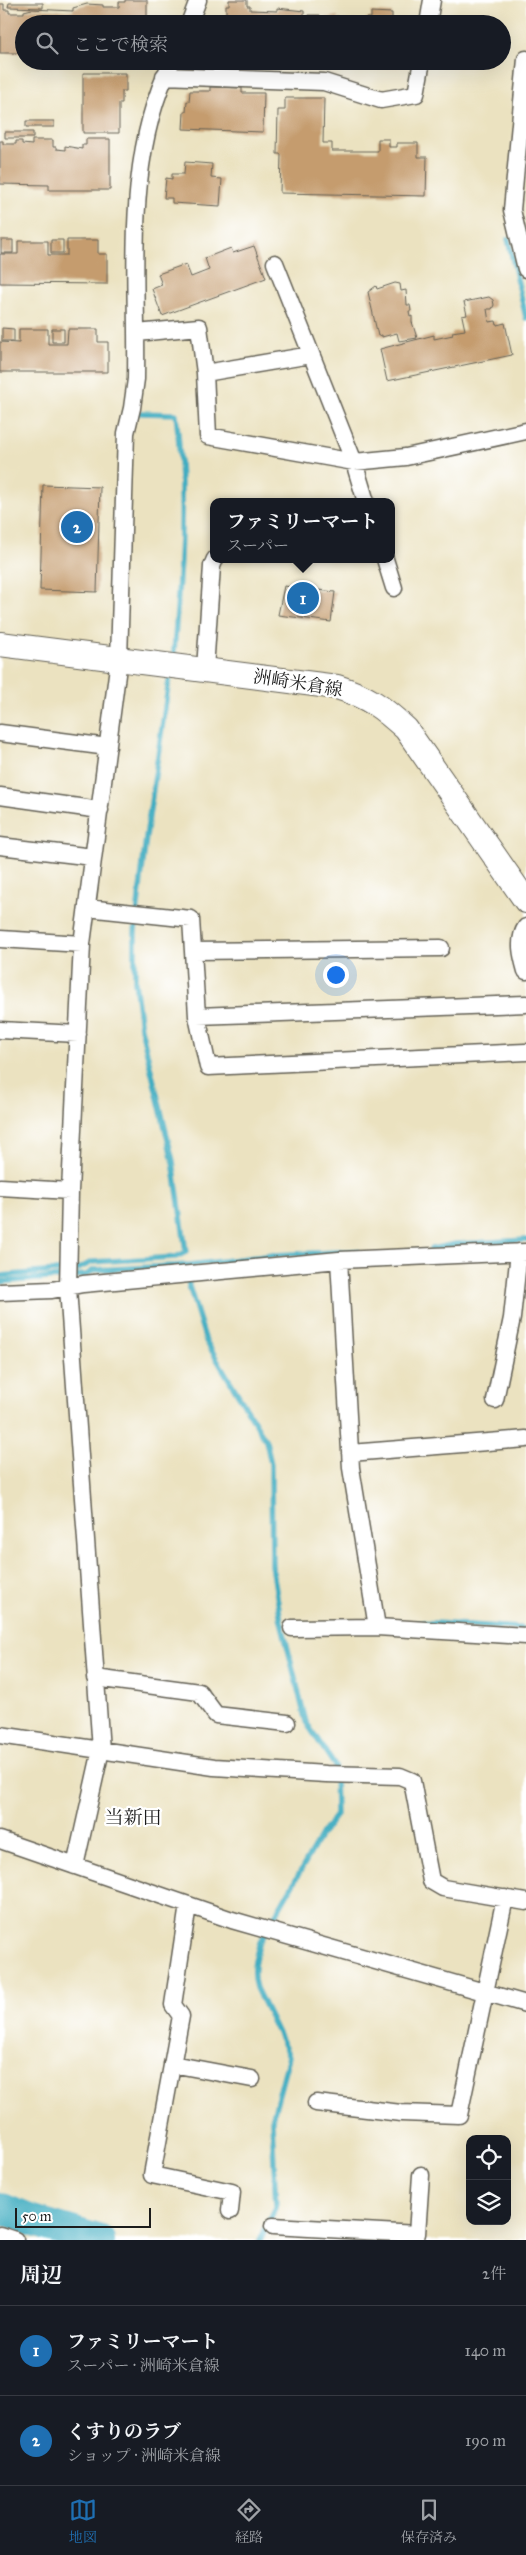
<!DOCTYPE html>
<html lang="ja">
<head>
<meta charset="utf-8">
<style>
  :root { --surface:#171b24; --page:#242831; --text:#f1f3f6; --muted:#9ea1a6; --line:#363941; --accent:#1f6fb2 }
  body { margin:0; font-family:"IM FELL Great Primer","Noto Serif JP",serif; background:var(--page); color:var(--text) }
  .controls { position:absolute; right:15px; bottom:15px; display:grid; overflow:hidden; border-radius:10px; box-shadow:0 5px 20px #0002 }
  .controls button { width:45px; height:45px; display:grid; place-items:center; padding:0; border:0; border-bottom:1px solid var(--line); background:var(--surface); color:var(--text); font:25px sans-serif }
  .scale { position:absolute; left:15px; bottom:12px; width:136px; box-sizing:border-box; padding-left:5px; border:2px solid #1c1c1c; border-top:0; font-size:14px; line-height:18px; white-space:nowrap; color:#1c1c1c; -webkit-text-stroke:4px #fff; paint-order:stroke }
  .you { position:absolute; left:335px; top:974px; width:18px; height:18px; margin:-12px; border:4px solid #fff; border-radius:50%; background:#1a73e8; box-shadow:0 0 0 8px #1a73e833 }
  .badge { display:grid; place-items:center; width:32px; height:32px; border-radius:50%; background:var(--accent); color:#fff; font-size:16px; font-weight:700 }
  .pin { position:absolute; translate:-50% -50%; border:2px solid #fff; box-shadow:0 1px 5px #0006 }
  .popup { position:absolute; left:210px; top:498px; width:185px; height:65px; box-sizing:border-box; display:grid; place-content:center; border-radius:10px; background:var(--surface); filter:drop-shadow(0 1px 4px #0005); font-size:16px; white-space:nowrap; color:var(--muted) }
  .popup b { font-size:19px; color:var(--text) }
  .popup::after { content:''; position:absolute; left:50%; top:100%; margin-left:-10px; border:10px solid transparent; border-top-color:var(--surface) }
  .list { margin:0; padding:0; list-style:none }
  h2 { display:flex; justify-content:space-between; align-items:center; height:65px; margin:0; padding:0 20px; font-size:21px }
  h2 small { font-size:16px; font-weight:400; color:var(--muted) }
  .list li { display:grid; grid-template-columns:32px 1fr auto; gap:15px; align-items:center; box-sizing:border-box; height:90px; padding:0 20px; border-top:1px solid var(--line) }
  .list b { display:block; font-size:19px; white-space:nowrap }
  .list p { margin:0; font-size:16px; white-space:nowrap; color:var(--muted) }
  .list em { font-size:16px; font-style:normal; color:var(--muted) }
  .icon { flex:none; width:28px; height:28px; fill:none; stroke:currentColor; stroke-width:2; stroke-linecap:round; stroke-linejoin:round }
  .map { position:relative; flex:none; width:526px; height:2240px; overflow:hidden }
  .search { position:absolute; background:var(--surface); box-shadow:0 5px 20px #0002; left:15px; right:15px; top:15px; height:55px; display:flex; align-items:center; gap:12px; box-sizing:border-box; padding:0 18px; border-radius:28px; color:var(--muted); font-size:19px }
  .sheet { height:245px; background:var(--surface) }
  nav { display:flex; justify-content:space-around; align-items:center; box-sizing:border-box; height:70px; border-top:1px solid var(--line); background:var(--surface); font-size:14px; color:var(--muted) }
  nav a { display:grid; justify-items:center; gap:2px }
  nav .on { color:var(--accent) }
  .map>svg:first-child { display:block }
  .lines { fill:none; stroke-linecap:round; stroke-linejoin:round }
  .stream { stroke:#42adc1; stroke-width:5.5 }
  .river { stroke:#42adc1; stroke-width:32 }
  .building { fill:#c59c6e }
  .minor-casing { stroke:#646155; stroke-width:19 }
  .secondary-casing { stroke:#646155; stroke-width:26 }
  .minor { stroke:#fff; stroke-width:16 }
  .secondary { stroke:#fff; stroke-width:24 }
  .labels { text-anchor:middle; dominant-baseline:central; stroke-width:4.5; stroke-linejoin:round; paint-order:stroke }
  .street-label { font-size:18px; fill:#1c1c1c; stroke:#fff }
  .neighbourhood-label { font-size:19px; fill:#1c1c1c; stroke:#fff }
</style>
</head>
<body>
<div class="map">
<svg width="526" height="2240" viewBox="0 0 526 2240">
  <rect width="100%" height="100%" fill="#fff"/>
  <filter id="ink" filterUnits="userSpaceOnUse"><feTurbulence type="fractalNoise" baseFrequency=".02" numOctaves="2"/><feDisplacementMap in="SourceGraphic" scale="10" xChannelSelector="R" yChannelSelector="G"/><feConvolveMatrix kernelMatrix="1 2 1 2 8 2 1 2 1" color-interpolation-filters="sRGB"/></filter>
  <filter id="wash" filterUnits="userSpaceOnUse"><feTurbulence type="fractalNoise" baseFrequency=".0096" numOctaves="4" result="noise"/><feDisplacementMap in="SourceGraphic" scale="20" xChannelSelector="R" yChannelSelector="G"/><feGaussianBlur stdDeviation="1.12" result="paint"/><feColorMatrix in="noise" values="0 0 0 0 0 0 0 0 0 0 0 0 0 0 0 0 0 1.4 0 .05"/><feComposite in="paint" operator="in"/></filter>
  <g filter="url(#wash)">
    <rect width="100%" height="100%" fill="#ebe2c0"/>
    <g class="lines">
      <path class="stream" d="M508 239 526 318
        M140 413 176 414C186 497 180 569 174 652
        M431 1249 456 1244 526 1240
        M186 1265 189 1286 206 1341 266 1441 271 1464 272 1565 281 1621 306 1722 335 1766 336 1815 321 1835 260 1942C255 1957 251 1972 256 1988L289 2056 272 2120 276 2208 260 2240
        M0 1276 78 1269 92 1262 176 1257 186 1252 173 1161 141 1028 135 982V932L146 837 169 680
        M0 1282 86 1275 94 1270 189 1265 273 1255 357 1251
        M418 1622 521 1628"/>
      <path class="river" d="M0 2208 27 2219 99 2240"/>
    </g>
    <g id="blocks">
      <path class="building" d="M125 0H147V24H24L23 53H0V4H4V10H9V13H24V11L32 9 73 11V8L87 4 103 5V7H119V2H125Z
        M229 0H247V6H250V10L277 11V8L304 11V20H308V15H320V19L338 16V20L366 21V18H371V12L392 13V24H226V5H229Z
        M9 3H43V8L8 7Z
        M83 73H126V91H122V103H119V133H83Z
        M210 87 242 88V93H264L263 132 183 129 184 112H186L187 101 189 102 190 91H210Z
        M285 98H324L323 143H332V151H378V139H389V147H397V143H418V157H427L426 196 280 193 281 154H277L278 110H285Z
        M26 121H54V127H26Z
        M5 132H33V138H5Z
        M86 139H110V190H49V185L0 184V141H3V144H16V141H22V144L32 145V140H53V147H56V149L65 150V146L82 149V145H86Z
        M185 162 212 164 211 178 222 179 220 206 172 203V198H164L166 178 172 179V174H184Z
        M1 240H13V253H1Z
        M51 240H63V253H51Z
        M67 240H98V254H107V284L0 283V254H18V241H48V255H67Z
        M254 246 266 278 162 316 152 289 162 285 158 274 186 264 191 277 209 270 205 258 231 248 233 253Z
        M395 283 400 284 401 291 406 290 407 305H410L411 311H409L410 317 412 316V322L417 338 399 341 397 333 382 337V335L378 336 368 292 376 286 377 289Z
        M489 297 493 300 494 305 492 309H487L489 322 496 321 497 325 505 323 512 355 387 381 380 349 434 335V339L453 335 452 332 465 330 462 316 467 315 464 302Z
        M2 328 14 329V341H2Z
        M19 329H48V344H67L68 329H98V342H108V372H0V342L19 343Z
        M52 329H64V342H52Z
        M43 485 100 487 97 592 40 590Z
        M284 586 335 592 331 622 278 615Z"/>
    </g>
  </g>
  <g filter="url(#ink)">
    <use href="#blocks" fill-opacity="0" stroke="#646155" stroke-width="1"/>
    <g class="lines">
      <g class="minor-casing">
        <path id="minor" d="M189 24 198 0
          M428 24 432 0
          M526 59 512 210 526 269
          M164 76 324 82 381 100 416 94 422 61
          M275 263 354 462 366 502
          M137 333 199 327 205 373 208 436 354 462 406 457 526 431
          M205 373 311 355
          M385 559 394 588
          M205 669 212 566 215 559
          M0 733 108 747
          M0 796 100 810
          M0 846 93 857
          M87 908 191 919 197 1016 208 1067 526 1052
          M526 927C517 940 522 957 526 971
          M0 939 82 944
          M194 951 441 948
          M197 1016 526 1004
          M0 1030 78 1034
          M0 1187 70 1191
          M339 1260 351 1468 377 1627
          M0 1292 52 1290 83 1284 339 1260 526 1252
          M495 1400 512 1318 519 1252
          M350 1453 526 1439
          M292 1628 377 1627 526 1636
          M95 1678 199 1692 216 1715 287 1723
          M0 1735 214 1767 326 1774 400 1776 412 1781 431 1881 443 1888 526 1902
          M0 1840 232 1920 526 2004
          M75 1866 101 1750 68 1288 70 1191 82 944 119 659 126 433 132 408 136 379C138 273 123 159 172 61
          M188 1905 173 2005 181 2016 152 2175 232 2192 230 2211
          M172 2064 252 2079
          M316 2103 401 2113 459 2115 505 1898
          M273 2226 417 2234 421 2175
          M0 2235 15 2240"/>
      </g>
      <g class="secondary-casing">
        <path id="secondary" d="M0 644 337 687C369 697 382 707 406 729L526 901"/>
      </g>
      <use href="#minor" class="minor"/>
      <use href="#secondary" class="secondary"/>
    </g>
  </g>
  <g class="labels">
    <g class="street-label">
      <text transform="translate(298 683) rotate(9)">洲崎米倉線</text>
    </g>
    <g class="neighbourhood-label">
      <text x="133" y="1817">当新田</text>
    </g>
  </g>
</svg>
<div class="controls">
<button><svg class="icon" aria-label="locate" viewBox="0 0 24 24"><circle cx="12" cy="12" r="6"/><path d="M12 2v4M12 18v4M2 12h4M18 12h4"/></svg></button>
<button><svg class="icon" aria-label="layers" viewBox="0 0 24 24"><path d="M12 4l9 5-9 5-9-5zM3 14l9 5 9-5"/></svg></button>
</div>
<div class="scale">50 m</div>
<div class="you"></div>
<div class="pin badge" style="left:303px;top:598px">1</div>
<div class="popup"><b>ファミリーマート</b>スーパー</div>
<div class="pin badge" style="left:77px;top:527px">2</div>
<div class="search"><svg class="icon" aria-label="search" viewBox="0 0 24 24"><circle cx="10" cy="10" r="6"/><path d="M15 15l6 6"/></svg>ここで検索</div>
</div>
<section class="sheet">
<h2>周辺<small>2件</small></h2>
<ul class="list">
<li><span class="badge">1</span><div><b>ファミリーマート</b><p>スーパー · 洲崎米倉線</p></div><em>140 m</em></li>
<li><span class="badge">2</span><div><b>くすりのラブ</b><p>ショップ · 洲崎米倉線</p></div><em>190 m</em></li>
</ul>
</section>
<nav>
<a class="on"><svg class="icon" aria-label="map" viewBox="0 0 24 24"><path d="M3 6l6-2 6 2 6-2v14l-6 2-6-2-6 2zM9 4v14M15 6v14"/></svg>地図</a>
<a><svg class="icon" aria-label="directions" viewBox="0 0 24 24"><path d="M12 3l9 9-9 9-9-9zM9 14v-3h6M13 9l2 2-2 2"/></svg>経路</a>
<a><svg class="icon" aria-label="saved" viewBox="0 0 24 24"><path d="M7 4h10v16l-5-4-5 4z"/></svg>保存済み</a>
</nav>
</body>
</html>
